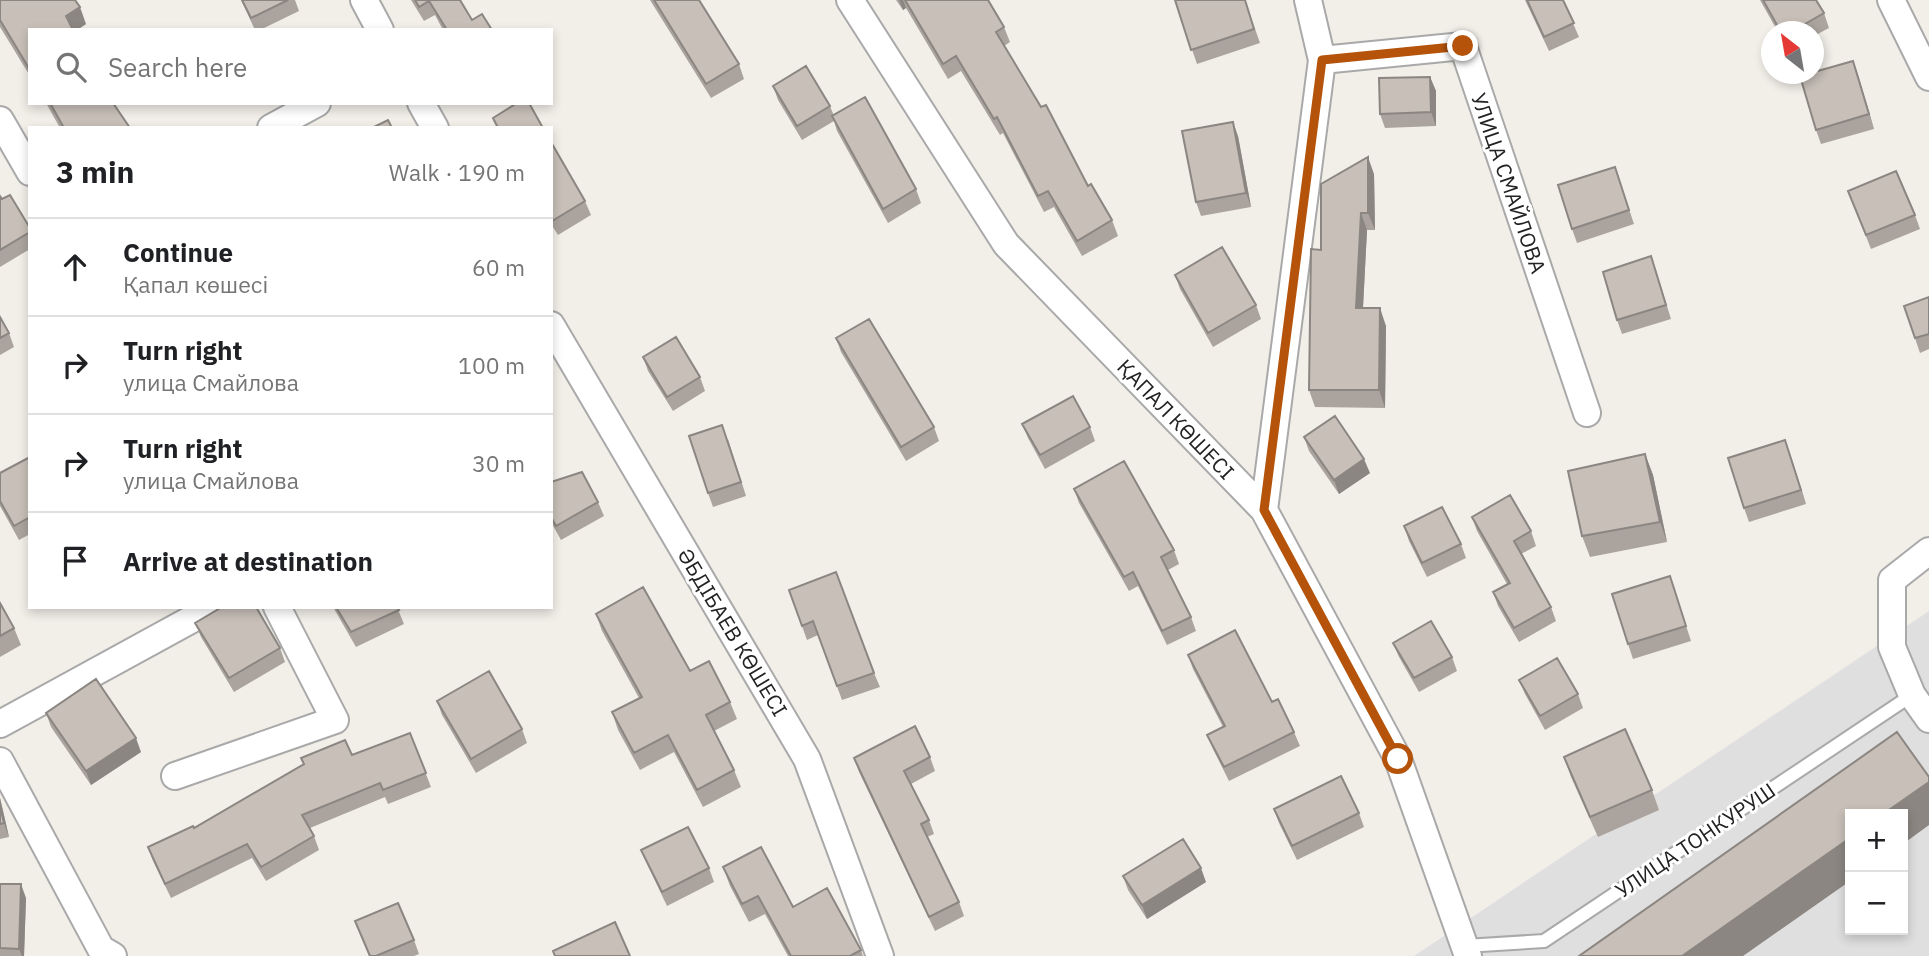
<!DOCTYPE html>
<html lang="en">
<head>
<meta charset="utf-8">
<style>
  :root { --surface:#fff; --page:#f6f6f6; --text:#202124; --muted:#757577; --line:#e0e0e0 }
  body { margin:0; font-family:"IBM Plex Sans",sans-serif; background:var(--page); color:var(--text) }
  .controls { position:absolute; right:21px; bottom:21px; display:grid; overflow:hidden; border-radius:0px; box-shadow:0 4px 10px #0003 }
  .controls button { width:63px; height:63px; display:grid; place-items:center; padding:0; border:0; border-bottom:2px solid var(--line); background:var(--surface); color:var(--text); font:35px sans-serif }
  .compass { position:absolute; left:1761px; top:21px; width:63px; height:63px; border-radius:50%; background:var(--surface); box-shadow:0 4px 10px #0003; rotate:329deg }
  .stop { position:absolute; width:21px; height:21px; margin:-16px; border:5px solid #b45309; border-radius:50%; background:#fff }
  .stop.end { background:#b45309; border-color:#fff; box-shadow:0 2px 7px #0008 }
  .list { margin:0; padding:0; list-style:none }
  h2 { display:flex; justify-content:space-between; align-items:center; height:91px; margin:0; padding:0 28px; font-size:30px }
  h2 small { font-size:23px; font-weight:400; color:var(--muted) }
  .list li { display:grid; grid-template-columns:46px 1fr auto; gap:21px; align-items:center; box-sizing:border-box; height:98px; padding:0 28px; border-top:2px solid var(--line) }
  .list b { display:block; font-size:26px; white-space:nowrap }
  .list p { margin:0; font-size:23px; white-space:nowrap; color:var(--muted) }
  .list em { font-size:23px; font-style:normal; color:var(--muted) }
  .icon { flex:none; width:38px; height:38px; fill:none; stroke:currentColor; stroke-width:2; stroke-linecap:round; stroke-linejoin:round }
  .map { position:relative; flex:none; width:1929px; height:956px; overflow:hidden }
  .search { position:absolute; background:var(--surface); box-shadow:0 4px 10px #0003; left:28px; top:28px; width:525px; height:77px; display:flex; align-items:center; gap:18px; box-sizing:border-box; padding:0 24px; border-radius:0px; color:var(--muted); font-size:26px }
  .panel { position:absolute; background:var(--surface); box-shadow:0 4px 10px #0003; left:28px; top:126px; width:525px; height:483px; border-radius:0px }
  .map>svg:first-child { display:block }
  .residential { fill:#e0dfdf; fill-rule:evenodd }
  .lines { fill:none; stroke-linecap:round; stroke-linejoin:round }
  .lane-casing { stroke:#a9a9a9; stroke-width:16 }
  .street-casing { stroke:#a9a9a9; stroke-width:30 }
  .lane { stroke:#fff; stroke-width:12 }
  .street { stroke:#fff; stroke-width:26 }
  .wall { fill:#aba49e }
  .shaded-wall { fill:#8b8681 }
  .building { fill:#c7bfb8; stroke:#8b8681; stroke-width:2 }
  .route { stroke:#b45309; stroke-width:9 }
  .labels { text-anchor:middle; dominant-baseline:central; stroke-width:6; stroke-linejoin:round; paint-order:stroke }
  .street-label { font-size:21px; fill:#222; stroke:#fff }
</style>
</head>
<body>
<div class="map">
<svg width="1929" height="956" viewBox="0 0 1929 956">
  <rect width="100%" height="100%" fill="#f2efe9"/>
  <path class="residential" d="M1929 611V956H1414ZM1850 814H1903V930H1850Z"/>
  <g class="lines">
    <g class="lane-casing">
      <path id="lane" d="M1465 946 1544 941 1912 695"/>
    </g>
    <g class="street-casing">
      <path id="street" d="M364 0 380 30
        M850 0 1006 244 1264 510 1398 759 1468 956
        M1891 0 1929 77
        M1322 60 1463 46 1587 413
        M421 103 435 128
        M0 120 30 172
        M271 128 317 103
        M551 325 807 759 880 956
        M1264 510 1322 60 1308 0
        M1929 551 1892 580V647L1912 695 1929 719
        M0 724 214 607
        M0 761 101 949 113 956
        M175 776 335 720 277 607"/>
    </g>
    <use href="#lane" class="lane"/>
    <use href="#street" class="street"/>
  </g>
  <path class="wall" d="M0 0 86 24 77 30H30V76L0 27Z
    M241 0H295L299 11 260 30H255Z
    M411 0H460L472 20 492 30H443L435 15 424 21Z
    M650 0H699L739 64 744 79 711 98Z
    M896 0H988L1004 27 1010 42 1004 46 1088 186 1112 220 1118 236 1082 256 1054 207 1044 212 1003 133 1000 135 961 71 948 79 906 8 903 10Z
    M1175 0H1245L1260 43 1197 64Z
    M1525 0H1563L1579 37 1549 51Z
    M1760 0H1816L1824 13 1829 28 1814 36V32H1778Z
    M1858 75 1874 129 1821 144 1816 130Z
    M1430 77 1436 91V126L1385 128 1380 114Z
    M773 86 830 106 834 116 916 189 921 203 888 223 837 131 834 121 802 140 778 100Z
    M46 103H113L130 128H60Z
    M1238 136 1251 207 1201 216 1196 202Z
    M551 142 585 201 591 215 558 235 551 224Z
    M1615 167 1634 224 1577 243 1572 229Z
    M1374 174 1375 230H1367L1363 308 1386 326 1385 408 1315 407 1309 390 1321 250Z
    M1848 191 1915 215 1920 229 1871 249Z
    M0 196 30 228V249L0 267Z
    M1656 270 1671 319 1622 334 1617 320Z
    M1175 275 1256 305 1261 319 1213 347 1180 289Z
    M1929 297V349L1920 353 1904 306Z
    M0 317 9 333 14 347 0 355Z
    M836 338 934 427 939 441 906 461 841 352Z
    M643 357 700 377 705 391 673 411 648 371Z
    M1022 424 1090 427 1095 441 1045 469 1028 438Z
    M1304 437 1370 473 1339 494 1309 451Z
    M728 439 746 496 713 507 708 493Z
    M1645 454 1653 475 1667 542 1590 557 1582 536Z
    M1790 454 1806 504 1749 522 1744 508Z
    M30 457V534L19 540 0 506V473Z
    M551 482 598 502 604 516 561 540 551 522Z
    M1074 489 1174 550 1179 564 1168 570 1191 617 1196 631 1167 645 1138 586 1129 591 1079 503Z
    M1472 517 1531 531 1536 546 1521 554 1551 607 1556 621 1519 642 1498 606 1493 592 1507 584 1477 531Z
    M1404 526 1461 544 1466 558 1427 577 1409 541Z
    M1670 576 1691 641 1633 659 1628 644Z
    M789 590 874 673 880 687 842 700 818 635 807 640Z
    M0 603 14 628 21 645 0 657Z
    M333 607H397L404 624 356 647Z
    M596 614 690 671 730 702 737 719 714 731 734 770 741 787 703 807 674 752 640 770 618 730 612 712 639 698 602 631Z
    M195 623 280 648 285 662 234 692 201 637Z
    M1393 643 1452 657 1457 671 1419 692 1399 657Z
    M1188 655 1272 702 1294 732 1300 746 1229 781 1213 749 1207 735 1223 727 1193 669Z
    M1519 680 1578 694 1583 708 1545 730 1525 694Z
    M437 701 522 729 527 743 476 773 442 715Z
    M46 713 141 752 91 785 51 727Z
    M410 733 431 787 388 804 385 797 310 828 314 836 319 850 266 881 252 858 171 898 153 861 148 847 194 828 352 755Z
    M930 757 935 771 911 784 929 820 934 834 927 837 959 902 964 916 935 931 859 772 854 758Z
    M1564 757 1652 790 1659 810 1598 837 1571 777Z
    M0 798 9 837 0 839Z
    M1274 809 1359 813 1364 827 1297 860 1279 823Z
    M641 850 709 868 714 882 667 906 647 864Z
    M723 867 861 950 863 956H788L765 914 749 922 730 886Z
    M1123 876 1206 882 1147 919 1128 890Z
    M0 884 26 898 24 956H0Z
    M355 921 414 940 419 954 414 956H369Z"/>
  <path class="shaded-wall" d="M899 0H903L906 8 903 10Z
    M80 7 86 24 77 30H70L66 16Z
    M1853 61 1858 75 1874 129 1869 114Z
    M1430 77 1436 91V126L1431 112Z
    M1233 122 1238 136 1251 207 1246 193Z
    M1368 157 1374 174 1375 230 1368 213Z
    M1361 213 1367 230 1362 326 1356 308Z
    M1380 308 1386 326 1385 408 1379 390Z
    M1785 440 1790 454 1806 504 1801 490Z
    M1645 454 1653 475 1667 542 1660 522Z
    M1364 459 1370 473 1339 494 1334 480Z
    M136 738 141 752 91 785 86 771Z
    M1929 782V825L1903 844V814H1883Z
    M0 798 9 837 4 823 0 806Z
    M1850 838V881L1743 956H1682Z
    M1201 868 1206 882 1147 919 1142 905Z
    M21 884 26 898 24 956H22L19 949Z"/>
  <path class="building" d="M0 0H75L80 7 66 16 73 30H30V70L0 20Z
    M242 0H288L251 18Z
    M415 0H460L472 20 482 14 492 30H447L429 1 419 7Z
    M654 0H699L739 64 706 84Z
    M905 0H988L1004 27 996 32 1041 107 1046 105 1088 186 1091 184 1112 220 1077 241 1048 191 1038 196 997 117 994 119 956 56 943 64Z
    M1175 0H1245L1254 29 1191 50Z
    M1527 0H1563L1574 23 1544 37Z
    M1763 0H1816L1824 13 1791 32H1781Z
    M1853 61 1869 114 1816 130 1800 76 1814 74V72Z
    M806 66 830 106 797 126 773 86Z
    M1430 77 1431 112 1380 114 1379 78Z
    M865 97 916 189 883 209 832 116Z
    M50 103H113L130 128H64Z
    M517 103H529L543 128H498L493 118Z
    M388 120 392 128H372Z
    M1233 122 1246 193 1196 202 1182 131Z
    M551 142 585 201 552 221 551 219Z
    M1368 157V213H1361L1356 308H1380L1379 390H1309L1311 249 1321 250V184Z
    M1615 167 1629 210 1572 229 1558 185Z
    M1896 171 1915 215 1866 235 1848 191Z
    M10 195 30 228V232L0 250V196L2 199Z
    M1222 247 1256 305 1208 333 1175 275Z
    M1651 256 1666 305 1617 320 1603 272Z
    M1929 297V334L1915 338 1904 306Z
    M0 317 9 333 0 338Z
    M869 319 934 427 901 447 836 338Z
    M676 337 700 377 667 397 643 357Z
    M1073 396 1090 427 1040 455 1022 424Z
    M1335 416 1364 459 1334 480 1304 437Z
    M722 425 741 482 708 493 689 436Z
    M1785 440 1801 490 1744 508 1728 458Z
    M1645 454 1660 522 1582 536 1568 471Z
    M30 457V517L14 526 0 501V473Z
    M1124 461 1174 550 1161 557 1191 617 1162 631 1133 572 1124 577 1074 489Z
    M582 472 598 502 556 526 551 517V482Z
    M1510 495 1531 531 1514 541 1551 607 1514 628 1493 592 1510 583 1472 517Z
    M1442 507 1461 544 1422 563 1404 526Z
    M836 572 874 673 837 686 813 621 802 626 789 590Z
    M1670 576 1686 626 1628 644 1612 594Z
    M643 587 690 671 709 661 730 702 706 715 734 770 697 790 668 735 634 753 612 712 642 697 596 614Z
    M0 603 14 628 0 636Z
    M222 607H256L280 648 229 678 195 623Z
    M336 607H397L399 610 351 632Z
    M1431 621 1452 657 1414 678 1393 643Z
    M1235 630 1272 702 1278 699 1294 732 1224 767 1207 735 1225 726 1188 655Z
    M1557 658 1578 694 1540 716 1519 680Z
    M489 671 522 729 471 759 437 701Z
    M96 679 136 738 86 771 46 713Z
    M915 726 930 757 904 771 929 820 921 824 959 902 929 917 854 758Z
    M1625 729 1652 790 1590 817 1564 757Z
    M1897 732 1929 777V782L1883 814H1850V838L1682 956H1579Z
    M410 733 426 773 383 790 380 783 302 815 314 836 261 867 247 844 165 884 148 847 193 826 194 828 304 764 301 758 345 740 352 755Z
    M1341 776 1359 813 1292 846 1274 809Z
    M0 806 4 823 0 824Z
    M688 827 709 868 662 892 641 850Z
    M1183 839 1201 868 1142 905 1123 876Z
    M761 847 793 907 827 888 861 950 850 956H791L758 896 742 904 723 867Z
    M0 884H21L19 949 0 948Z
    M398 903 414 940 376 956H370L355 921Z
    M615 922 630 956H555L553 951Z"/>
  <g class="lines">
    <path class="route" d="M1398 759 1264 510 1322 60 1463 46"/>
  </g>
  <g class="labels">
    <g class="street-label">
      <text transform="translate(1509 183) rotate(71)">УЛИЦА СМАЙЛОВА</text>
      <text transform="translate(1176 419) rotate(46)">ҚАПАЛ КӨШЕСІ</text>
      <text transform="translate(733 632) rotate(59)">ӘБДІБАЕВ КӨШЕСІ</text>
      <text transform="translate(1695 840) rotate(-34)">УЛИЦА ТОНКУРУШ</text>
    </g>
  </g>
</svg>
<div class="controls">
<button>+</button>
<button>−</button>
</div>
<svg class="compass" viewBox="-18 -18 36 36"><path d="M0-13l5 13h-10z" fill="#e53935"/><path d="M0 13l5-13h-10z" fill="#757577"/></svg>
<div class="stop" style="left:1398px;top:759px"></div>
<div class="stop end" style="left:1463px;top:46px"></div>
<div class="search"><svg class="icon" aria-label="search" viewBox="0 0 24 24"><circle cx="10" cy="10" r="6"/><path d="M15 15l6 6"/></svg>Search here</div>
<section class="panel">
<h2>3 min<small>Walk · 190 m</small></h2>
<ul class="list">
<li><svg class="icon" aria-label="ahead" viewBox="0 0 24 24"><path d="M12 20V5M6 11l6-6 6 6"/></svg><div><b>Continue</b><p>Қапал көшесі</p></div><em>60 m</em></li>
<li><svg class="icon" aria-label="right" viewBox="0 0 24 24"><path d="M7 20v-9h11M14 6l5 5-5 5"/></svg><div><b>Turn right</b><p>улица Смайлова</p></div><em>100 m</em></li>
<li><svg class="icon" aria-label="right" viewBox="0 0 24 24"><path d="M7 20v-9h11M14 6l5 5-5 5"/></svg><div><b>Turn right</b><p>улица Смайлова</p></div><em>30 m</em></li>
<li><svg class="icon" aria-label="arrive" viewBox="0 0 24 24"><path d="M6 21V4h12l-3 4 3 4H6"/></svg><div><b>Arrive at destination</b></div></li>
</ul>
</section>
</div>
</body>
</html>
